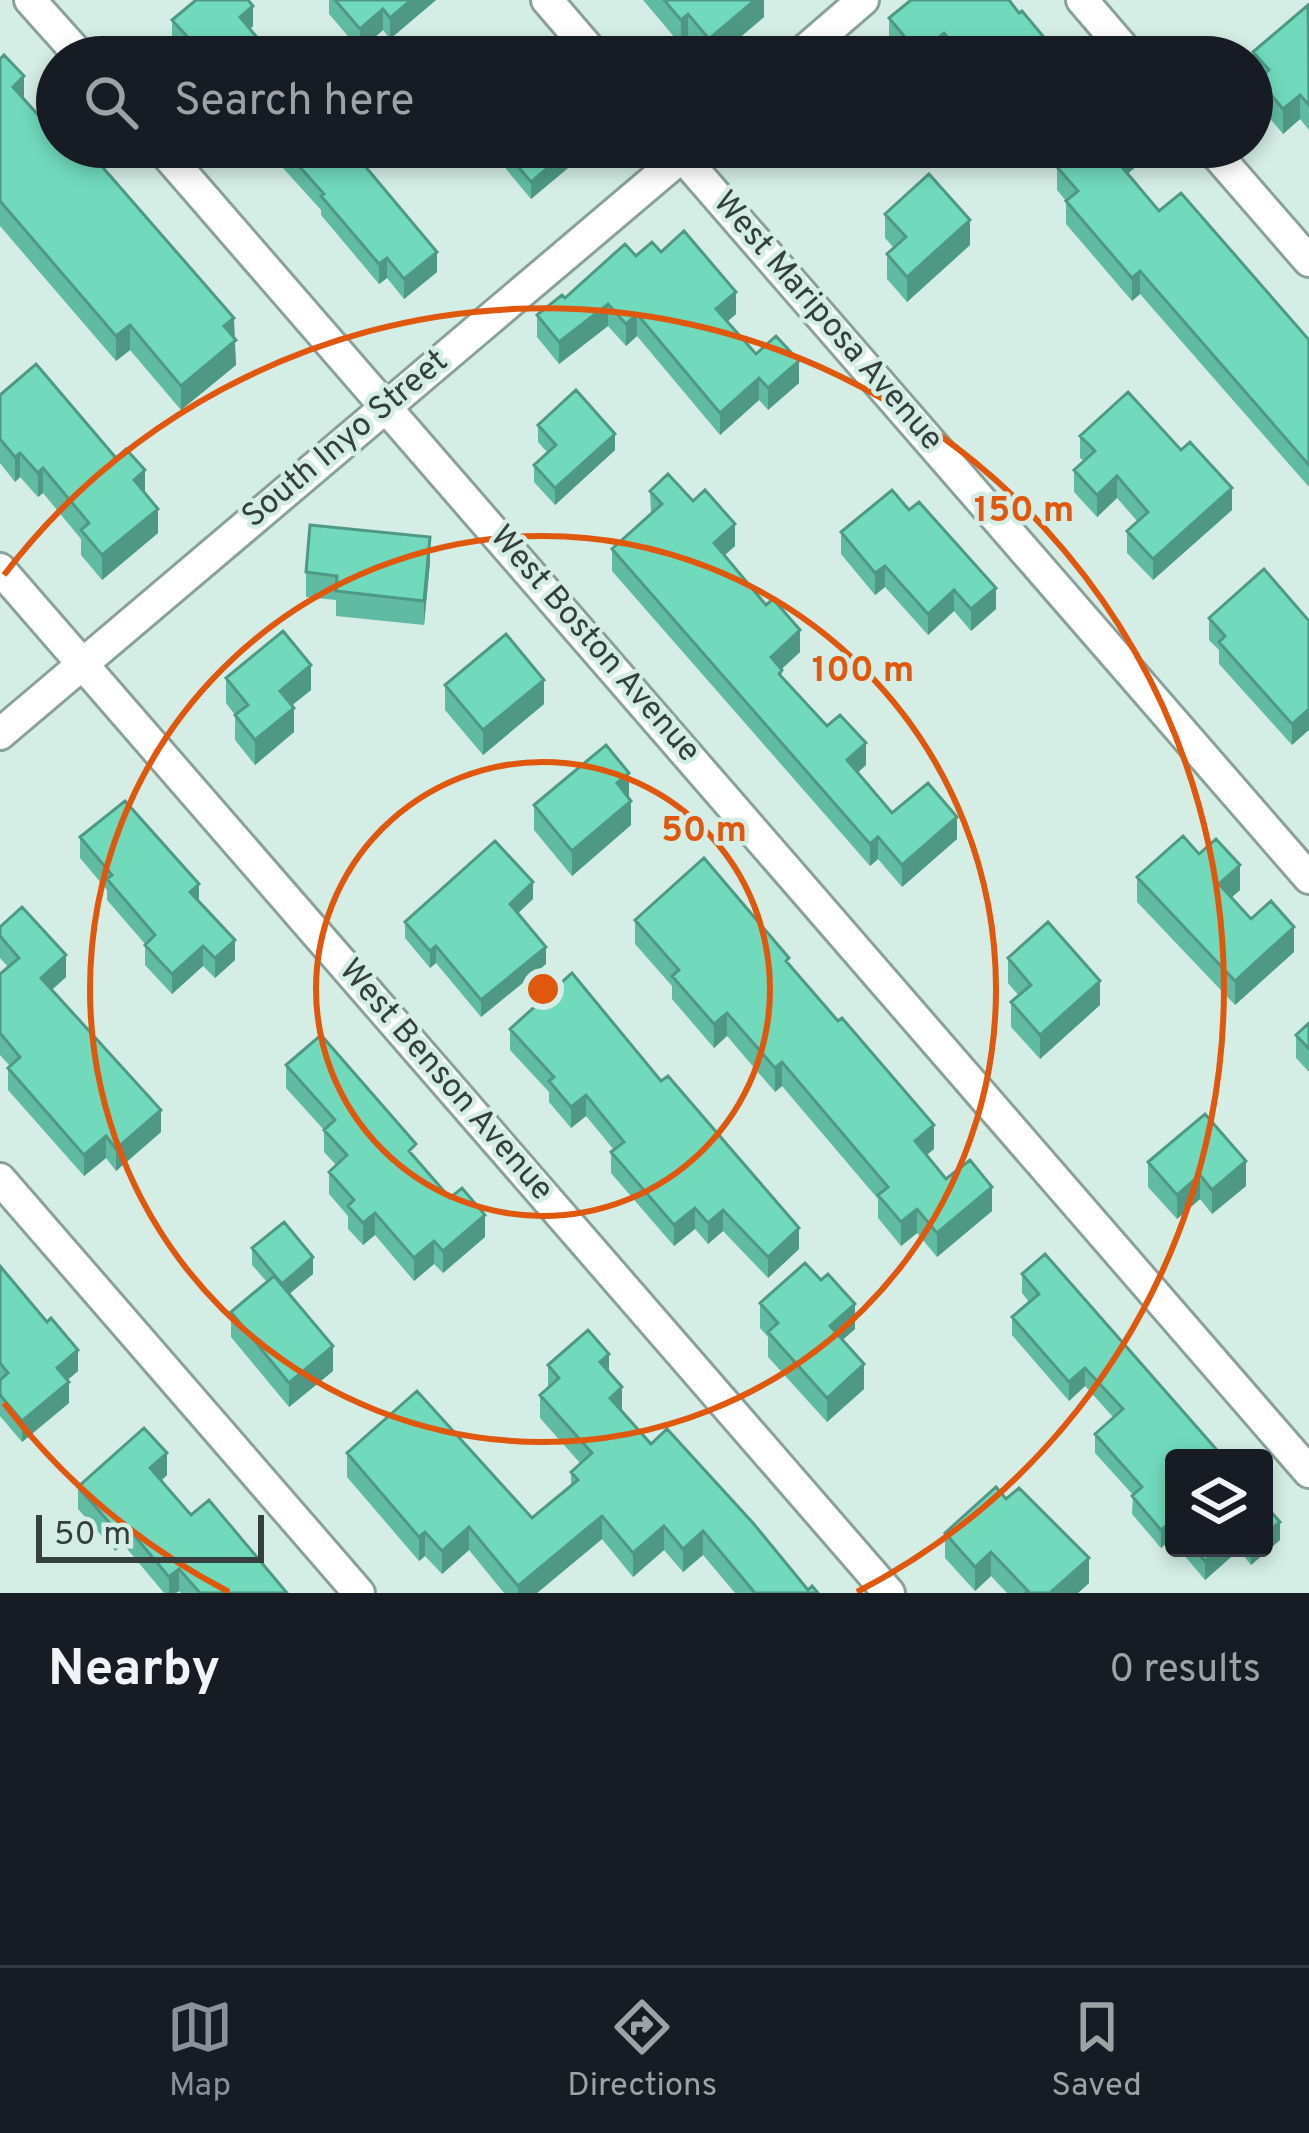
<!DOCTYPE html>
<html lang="en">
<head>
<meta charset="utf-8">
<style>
  :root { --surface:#171b24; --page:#20242c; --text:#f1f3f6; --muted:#9ea1a6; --line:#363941; --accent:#8c9099 }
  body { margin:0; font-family:Overpass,sans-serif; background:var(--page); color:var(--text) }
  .controls { position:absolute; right:36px; bottom:36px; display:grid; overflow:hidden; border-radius:12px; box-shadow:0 6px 18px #0003 }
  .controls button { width:108px; height:108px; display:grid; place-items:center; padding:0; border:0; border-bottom:3px solid var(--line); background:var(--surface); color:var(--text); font:60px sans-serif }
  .scale { position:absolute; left:36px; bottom:30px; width:228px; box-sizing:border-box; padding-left:12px; border:6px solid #35403c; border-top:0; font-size:33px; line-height:42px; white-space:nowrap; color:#35403c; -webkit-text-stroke:9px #d4eee5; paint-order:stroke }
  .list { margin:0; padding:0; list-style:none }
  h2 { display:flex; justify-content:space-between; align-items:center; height:156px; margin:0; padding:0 48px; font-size:51px }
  h2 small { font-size:39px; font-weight:400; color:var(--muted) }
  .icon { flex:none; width:66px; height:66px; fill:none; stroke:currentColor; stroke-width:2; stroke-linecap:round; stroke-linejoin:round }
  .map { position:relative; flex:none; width:1309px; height:1593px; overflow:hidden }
  .search { position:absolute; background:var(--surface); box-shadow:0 6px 18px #0003; left:36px; right:36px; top:36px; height:132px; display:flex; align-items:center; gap:30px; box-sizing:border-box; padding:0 42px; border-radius:66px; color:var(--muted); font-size:45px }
  .sheet { height:372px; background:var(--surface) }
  nav { display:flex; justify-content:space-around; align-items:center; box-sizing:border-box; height:168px; border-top:3px solid var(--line); background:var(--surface); font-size:33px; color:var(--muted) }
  nav a { display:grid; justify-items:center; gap:6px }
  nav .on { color:var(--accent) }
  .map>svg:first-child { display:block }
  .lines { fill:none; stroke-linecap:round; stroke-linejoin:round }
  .minor-casing { stroke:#89a199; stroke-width:36 }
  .minor { stroke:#fff; stroke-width:30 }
  .wall { fill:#61bba2 }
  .shaded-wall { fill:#4f9984 }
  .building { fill:#71dabc; stroke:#4f9984; stroke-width:3 }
  .ring { fill:none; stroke:#df580e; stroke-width:6 }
  .labels { text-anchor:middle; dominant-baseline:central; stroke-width:9; stroke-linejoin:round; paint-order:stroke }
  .street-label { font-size:33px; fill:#35403c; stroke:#d4eee5 }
  .centre { fill:#df580e; stroke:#d4eee5; stroke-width:6 }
  .ring-label { font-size:36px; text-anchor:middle; font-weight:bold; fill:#df580e; stroke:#d4eee5; stroke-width:9; stroke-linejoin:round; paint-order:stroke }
</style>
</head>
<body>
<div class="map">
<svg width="1309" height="1593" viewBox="0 0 1309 1593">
  <rect width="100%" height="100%" fill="#d4eee5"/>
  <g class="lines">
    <g class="minor-casing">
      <path id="minor" d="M30 0 81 57
        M547 0 596 57
        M1082 0 1131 57
        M797 57 863 0
        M160 147 1309 1472
        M674 147 1309 878
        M1210 147 1309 261
        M0 569 889 1593
        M0 734 693 147
        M0 1179 359 1593"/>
    </g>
    <use href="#minor" class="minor"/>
  </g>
  <path class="wall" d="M329 0H436L390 39 383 30 360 50 329 14Z
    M643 0H764V17L717 57H704L688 38 681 45Z
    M1309 6V130L1300 119 1283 134 1258 104V82L1253 77V52Z
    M889 18 1043 57H946L944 55 941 57H904L889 39Z
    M172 20 253 26 250 29 273 57H188L172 40Z
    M0 59 24 100 234 338 236 365 181 410 130 350 116 361 0 226Z
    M264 147H349L437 272 404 299 387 278 379 284 321 215V210Z
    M499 147H593L531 199 506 169V155Z
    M1137 147V166L1127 174 1159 211 1309 340V487L1140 294 1132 301 1066 224V201L1057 190V167Z
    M885 214 970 245 907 302 887 279V254L894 248 885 238Z
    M661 252 736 314 727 322 756 354 799 383 768 410 759 400 720 435 637 336 626 346 608 326 559 364 537 337V315L636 256Z
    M0 395 145 494 158 533 102 580 81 555V539L43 493 38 497 20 477 15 482 0 463Z
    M538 425 615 450 555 505 534 482V465L548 453 538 442Z
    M1080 436 1232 510 1153 580 1127 553V531L1138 522 1117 498 1097 517 1074 492V470L1084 461 1080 458Z
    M650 491 735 546 724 555 800 652 781 669 782 678 866 765 857 773 892 813 957 839 902 887 878 859 870 866 612 571V549L651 514Z
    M841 532 996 609 971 631 954 611 928 635 885 587 875 595 841 554Z
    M430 562 424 625 336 616V600L306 597V572Z
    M1209 618 1309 621 1292 745 1219 664V650L1209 640Z
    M226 678 311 690 292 705 294 732 255 765 235 740V715L226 703Z
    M445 685 544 704 483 755 445 710Z
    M629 798 631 825 572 876 534 830V805Z
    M80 837 199 901 235 960 215 978 203 966 172 994 145 965V944L107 900V890L80 858Z
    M1199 854 1240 890 1231 898 1251 919 1294 952 1235 1005 1137 902V877Z
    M533 899 517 913 546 964 481 1017 436 963 430 968 405 938V922Z
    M635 920 789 965 934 1149 927 1155 946 1179 992 1211 937 1257 917 1233 901 1246 878 1218V1199L782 1086 775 1092 727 1036 714 1048 672 999V986L635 944Z
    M0 927 66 977 52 990 161 1132 116 1171 106 1158 84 1176 8 1090V1068L10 1066 0 1055V974L8 967 0 958Z
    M1008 958 1100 1005 1040 1059 1011 1027V1002L1019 996 1008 983Z
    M1309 1023V1072L1296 1058V1035Z
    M510 1029 799 1249 768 1278 723 1231 708 1244 695 1229 674 1246 611 1173V1152L614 1150 586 1116 571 1128 549 1102V1092L510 1050Z
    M286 1065 416 1159 485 1237 443 1273 434 1264 414 1281 375 1235 363 1245 348 1229V1216L329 1194V1172L336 1165 324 1152V1130L286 1088Z
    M1148 1162 1246 1186 1212 1214 1200 1199 1177 1219 1148 1187Z
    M252 1248 313 1274 289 1294 333 1371 289 1407 231 1337V1312L267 1282 252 1265Z
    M0 1266 78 1371 67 1380 69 1403 22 1442 0 1416Z
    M1022 1274 1216 1458H1174V1543L1171 1539 1161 1548 1132 1514 1133 1495 1095 1453V1434L1114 1418 1085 1386 1069 1401 1012 1335V1317L1029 1302 1022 1293Z
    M760 1303 855 1329 842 1340 864 1389 827 1422 768 1357V1337L760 1328Z
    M548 1365 609 1372 622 1411 651 1444 808 1590 818 1593H735L703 1555 683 1572 664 1550 633 1577 602 1539 537 1593H504L469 1550 442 1574 425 1556 419 1561 347 1477V1453L532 1518 571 1486V1472L580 1463 540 1418V1395L548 1387Z
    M167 1475 161 1481 191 1515 287 1593H181L179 1591 176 1593H164L123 1544 115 1551 78 1509V1487Z
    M945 1533 1089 1583 1078 1593H1007L991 1576 975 1591 945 1558Z
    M1280 1540 1251 1565 1239 1550 1205 1580 1178 1548H1264Z"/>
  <path class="shaded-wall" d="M411 0H436L390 39V18Z
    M755 0H764V17L717 57H709V39Z
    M253 6V26L240 37V17Z
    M383 9V30L360 50V29Z
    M688 14V38L681 45V20Z
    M944 33V55L941 57H919V54Z
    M1043 36V57H1032V46Z
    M24 76V101L13 87Z
    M1300 95V119L1283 134V109Z
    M573 147H593L531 199V182Z
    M1132 147H1137V166L1116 183V160Z
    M970 220V245L907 302V277Z
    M437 252V272L404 299V279Z
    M387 258V278L379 284V264Z
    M1140 271V294L1132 301V278Z
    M736 292V314L716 331V309Z
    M608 304V326L559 364V342Z
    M637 314V336L626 346V324Z
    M234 318 236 365 181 410V386L224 326Z
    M130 325V350L116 361V336Z
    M799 361V383L768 410V388Z
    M759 378V400L720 435V413Z
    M615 434V450L555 505V488Z
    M20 453V477L15 482V457Z
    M43 468V493L38 497V473Z
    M145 470V495L134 480Z
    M1117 476V498L1097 517V495Z
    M1232 488V510L1153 580V559Z
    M158 509V533L102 580V555Z
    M735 524V546L714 565V543Z
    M430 537V562L424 625V601Z
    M885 566V587L875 595V573Z
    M996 588V609L971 631V609Z
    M954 590V611L928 635V614Z
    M800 630V652L771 679V657Z
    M311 665V690L280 715V691Z
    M544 680V704L483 755V730Z
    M294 708V732L255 765V740Z
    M1309 709V730L1292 745V724Z
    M866 743V765L847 782V760Z
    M629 773V797L617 783Z
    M631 801V825L572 876V851Z
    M957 817V839L902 887V865Z
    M878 837V859L870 866V844Z
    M1240 865V890L1219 908V884Z
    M533 882V899L510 921V904Z
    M199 884V905L190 892Z
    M1294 927V952L1235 1005V981Z
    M235 940V960L215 978V958Z
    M203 946V966L172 994V974Z
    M436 946V963L430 968V951Z
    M546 947V964L481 1017V1000Z
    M66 955V977L41 999V978Z
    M1100 981V1005L1040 1059V1035Z
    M727 1013V1036L714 1048V1024Z
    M782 1062V1086L775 1092V1068Z
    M586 1095V1116L571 1128V1107Z
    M161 1110V1132L116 1171V1149Z
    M934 1125V1149L915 1164V1141Z
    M106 1136V1158L84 1176V1155Z
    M1246 1161V1186L1212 1214V1190Z
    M1200 1175V1199L1177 1219V1195Z
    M992 1187V1211L937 1257V1233Z
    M695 1208V1229L674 1246V1225Z
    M917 1209V1233L901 1246V1222Z
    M723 1210V1231L708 1244V1223Z
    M375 1213V1235L363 1245V1223Z
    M485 1215V1237L443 1273V1251Z
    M799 1228V1249L768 1278V1257Z
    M434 1241V1264L414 1281V1258Z
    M313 1257V1274L282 1300V1284Z
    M855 1304V1329L830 1351V1326Z
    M333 1346V1371L289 1407V1383Z
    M78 1350V1371L57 1389V1368Z
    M609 1354V1378L600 1362Z
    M864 1364V1389L827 1422V1398Z
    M1085 1368V1386L1069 1401V1382Z
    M69 1382V1403L22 1442V1421Z
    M622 1387V1411L610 1422V1398Z
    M167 1453V1475L150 1490V1468Z
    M602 1516V1539L537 1593H518V1586Z
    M1171 1521V1539L1161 1548V1530Z
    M123 1522V1544L115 1551V1529Z
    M1280 1522V1540L1251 1565V1548H1264V1535Z
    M664 1526V1550L633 1577V1553Z
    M469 1527V1550L442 1574V1551Z
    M703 1531V1555L683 1572V1549Z
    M425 1532V1556L419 1561V1537Z
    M1220 1548H1239V1550L1205 1580V1561Z
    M991 1552V1576L975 1591V1567Z
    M1089 1558V1583L1078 1593H1052Z
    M179 1569V1591L176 1593H169V1577Z"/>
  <path class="building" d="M196 0H248L253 6 240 17 273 57H206L172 20Z
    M335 0H411L390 18 383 9 360 29Z
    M664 0H755L709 39 688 14 681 20Z
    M911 0H1009L1019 13 1022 11 1043 36 1032 46 1041 57H964L944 33 919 54 889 18Z
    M1308 5 1309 105 1300 95 1283 109 1258 80 1269 70 1253 52Z
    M509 43 522 57H493Z
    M4 55 24 76 13 87 57 136V147H85L234 318 224 326 236 340 181 386 130 325 116 336 0 201V59Z
    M282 147H349L437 252 404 279 387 258 379 264 321 196 324 194Z
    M512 147H573L531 182 506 152Z
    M1082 147H1132L1116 160 1159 211 1181 193 1309 340V465L1140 271 1132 278 1066 201 1078 191 1057 167Z
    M929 174 970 220 907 277 887 254 906 237 885 214Z
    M684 231 736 292 716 309 756 354 776 336 799 361 768 388 759 378 720 413 637 314 626 324 608 304 559 342 537 315 562 295 565 298 625 244 636 256 652 242 661 252Z
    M36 364 116 458 126 449 145 470 134 480 158 509 102 555 81 530 89 523 43 468 38 473 20 453 15 457 0 439V395Z
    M576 390 615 434 555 488 534 465 556 445 538 425Z
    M1128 392 1181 450 1190 442 1232 488 1153 559 1127 531 1148 512 1117 476 1097 495 1074 470 1095 451 1080 436Z
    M668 474 693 501 705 490 735 524 714 543 766 605 773 599 800 630 771 657 782 670 779 674 827 726 840 715 866 743 847 760 892 813 928 783 957 817 902 865 878 837 870 844 612 549 662 504 650 491Z
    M892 490 909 510 919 502 996 588 971 609 954 590 928 614 885 566 875 573 841 532Z
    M310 525 430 537 424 601 336 591 337 576 306 572Z
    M1264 569 1309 621V709L1292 724 1219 642 1225 636 1209 618Z
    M283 631 311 665 280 691 294 708 255 740 235 715 248 705 226 678Z
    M506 634 544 680 483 730 445 685Z
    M606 745 629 773 617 783 631 801 572 851 534 805Z
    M125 801 199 884 190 892 235 940 215 958 203 946 172 974 145 945 155 935 107 879 112 875 80 837Z
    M1183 836 1199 854 1216 839 1240 865 1219 884 1251 919 1271 901 1294 927 1235 981 1137 877Z
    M495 841 533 882 510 904 546 947 481 1000 436 946 430 951 405 922Z
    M704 858 789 958 786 961 838 1021 842 1018 934 1125 915 1141 946 1179 970 1160 992 1187 937 1233 917 1209 901 1222 878 1195 888 1187 782 1062 775 1068 727 1013 714 1024 672 976 679 970 635 920Z
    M22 907 66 955 41 978 161 1110 116 1149 106 1136 84 1155 8 1068 20 1057 0 1033V974L19 958 0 936V927Z
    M1048 922 1100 981 1040 1035 1011 1002 1031 985 1008 958Z
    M572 973 661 1081 668 1076 799 1228 768 1257 723 1210 708 1223 695 1208 674 1225 611 1152 624 1142 586 1095 571 1107 549 1081 554 1077 510 1029Z
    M1309 1023V1049L1296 1035Z
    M321 1035 416 1144 409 1151 450 1198 462 1188 485 1215 443 1251 434 1241 414 1258 375 1213 363 1223 348 1206 354 1200 329 1172 347 1155 324 1130 335 1120 286 1065Z
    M1205 1114 1246 1161 1212 1190 1200 1175 1177 1195 1148 1162Z
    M284 1222 313 1257 282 1284 252 1248Z
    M1045 1254 1216 1449 1208 1457 1209 1458H1174V1524L1171 1521 1161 1530 1132 1496 1142 1487 1095 1434 1123 1409 1085 1368 1069 1382 1012 1317 1039 1294 1022 1274Z
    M805 1263 821 1280 828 1274 855 1304 830 1326 864 1364 827 1398 768 1332 778 1323 760 1303Z
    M0 1266 47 1322 51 1318 78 1350 57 1368 69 1382 22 1421 0 1395V1380L8 1373 0 1363Z
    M274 1276 333 1346 289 1383 231 1312Z
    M588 1330 609 1354 600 1362 622 1387 610 1398 651 1444 667 1429 753 1523 808 1590 812 1586 818 1593H755L703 1531 683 1549 664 1526 633 1553 602 1516 518 1586 469 1527 442 1551 425 1532 419 1537 347 1453 417 1391 532 1518 578 1480 571 1472 592 1453 540 1395 559 1378 548 1365Z
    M144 1428 167 1453 150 1468 191 1515 209 1500 287 1593H200L179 1569 169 1577 123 1522 115 1529 78 1487Z
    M996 1487 1006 1499 1019 1488 1089 1558 1052 1591 1054 1593H1026L1028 1591 991 1552 975 1567 945 1533Z
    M1264 1504 1280 1522 1264 1535Z
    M1194 1548H1220L1205 1561Z"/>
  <g class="ring">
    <circle cx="543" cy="989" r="227"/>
    <circle cx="543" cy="989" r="453"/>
    <path d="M229 1592A680 680 0 0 1 4 1403M4 575A680 680 0 1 1 857 1592"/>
  </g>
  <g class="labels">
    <g class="street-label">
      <text transform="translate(827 322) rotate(49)">West Mariposa Avenue</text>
      <text transform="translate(346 440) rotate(-40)">South Inyo Street</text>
      <text transform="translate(594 645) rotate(49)">West Boston Avenue</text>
      <text transform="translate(445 1081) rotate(49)">West Benson Avenue</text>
    </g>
  </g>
  <circle cx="543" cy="989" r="18" class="centre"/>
  <g class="ring-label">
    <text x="1024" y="521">150 m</text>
    <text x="863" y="681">100 m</text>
    <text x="704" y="841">50 m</text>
  </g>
</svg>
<div class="controls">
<button><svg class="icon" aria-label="layers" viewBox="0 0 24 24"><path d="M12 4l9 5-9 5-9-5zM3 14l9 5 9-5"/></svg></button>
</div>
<div class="scale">50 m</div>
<div class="search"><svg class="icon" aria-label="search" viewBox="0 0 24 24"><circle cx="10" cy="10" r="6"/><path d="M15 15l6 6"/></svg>Search here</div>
</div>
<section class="sheet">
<h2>Nearby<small>0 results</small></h2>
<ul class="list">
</ul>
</section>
<nav>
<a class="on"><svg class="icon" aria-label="map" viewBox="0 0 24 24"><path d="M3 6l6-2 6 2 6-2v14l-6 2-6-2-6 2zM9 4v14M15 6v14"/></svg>Map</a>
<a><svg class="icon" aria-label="directions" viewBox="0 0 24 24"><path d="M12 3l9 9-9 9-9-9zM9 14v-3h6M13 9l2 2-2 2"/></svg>Directions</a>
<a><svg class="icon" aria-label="saved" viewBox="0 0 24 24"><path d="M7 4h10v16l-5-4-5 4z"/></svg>Saved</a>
</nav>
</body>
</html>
